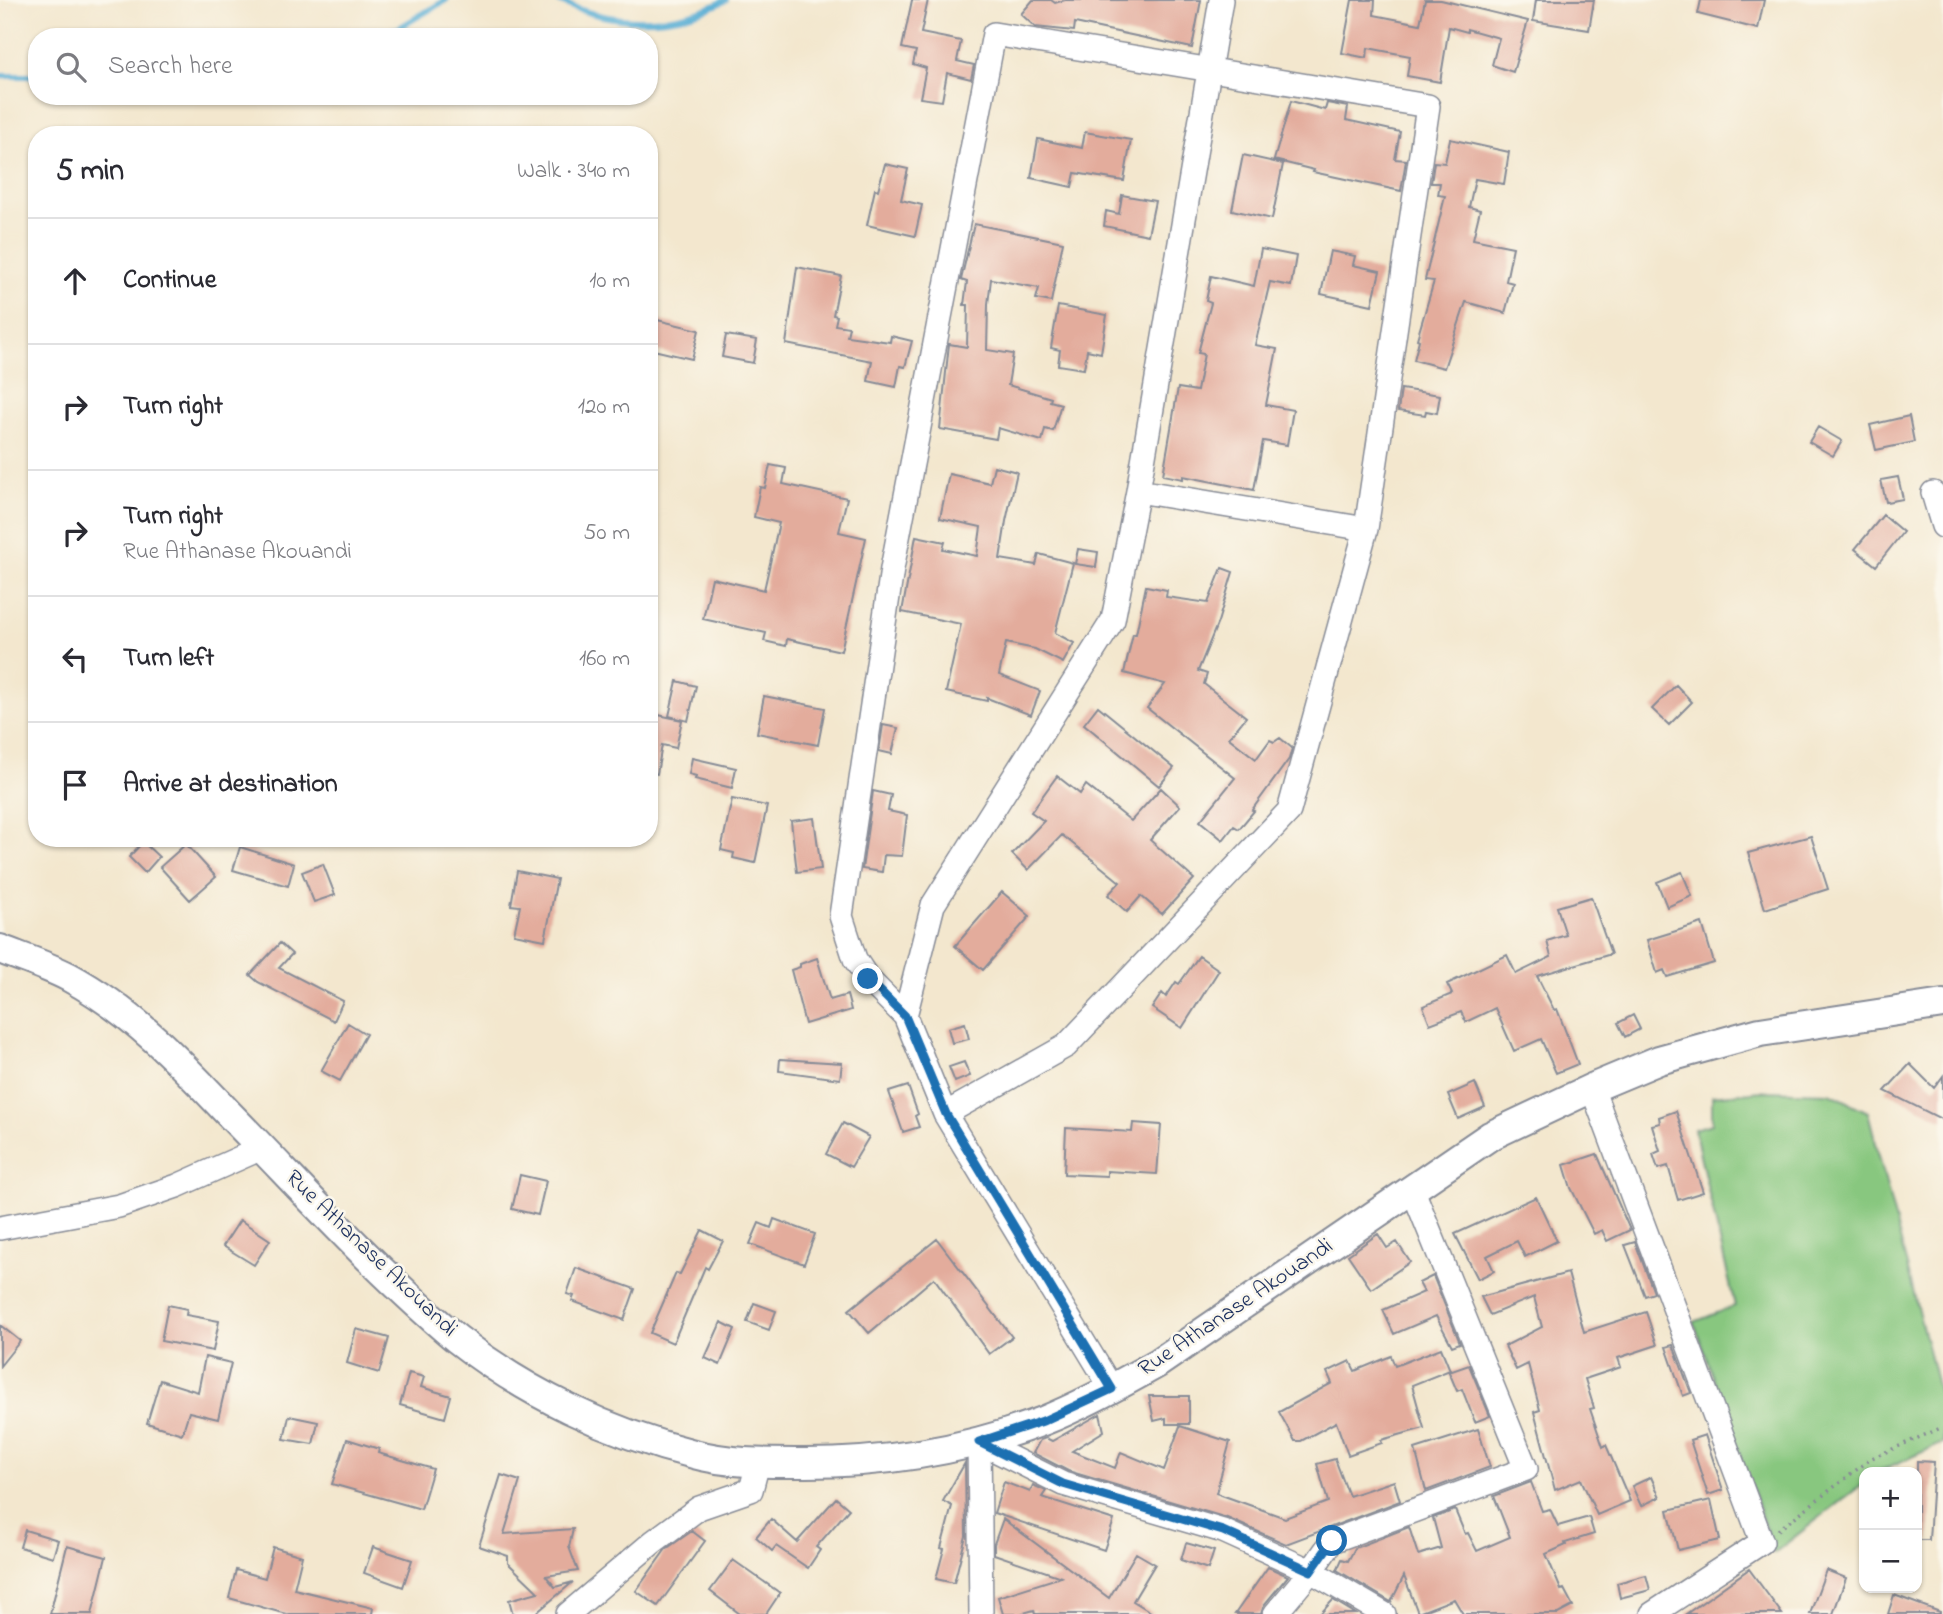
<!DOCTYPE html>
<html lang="en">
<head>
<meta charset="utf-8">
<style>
  :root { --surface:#fff; --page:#f2f2f3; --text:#2b2b33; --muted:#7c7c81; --line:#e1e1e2 }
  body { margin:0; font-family:"Indie Flower",sans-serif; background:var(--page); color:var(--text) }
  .controls { position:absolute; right:21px; bottom:21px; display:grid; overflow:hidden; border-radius:14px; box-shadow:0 2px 5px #0004 }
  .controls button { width:63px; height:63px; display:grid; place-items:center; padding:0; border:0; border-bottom:2px solid var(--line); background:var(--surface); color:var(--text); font:35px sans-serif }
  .stop { position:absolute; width:21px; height:21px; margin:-16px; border:5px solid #1f6fb2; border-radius:50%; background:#fff }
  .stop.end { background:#1f6fb2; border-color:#fff; box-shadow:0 2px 7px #0008 }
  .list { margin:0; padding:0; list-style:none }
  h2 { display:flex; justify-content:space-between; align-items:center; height:91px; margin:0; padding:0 28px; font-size:30px }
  h2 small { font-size:23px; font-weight:400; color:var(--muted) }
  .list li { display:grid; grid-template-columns:46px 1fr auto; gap:21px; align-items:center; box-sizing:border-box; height:126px; padding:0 28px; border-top:2px solid var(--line) }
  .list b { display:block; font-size:26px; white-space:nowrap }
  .list p { margin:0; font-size:23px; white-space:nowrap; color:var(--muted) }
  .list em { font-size:23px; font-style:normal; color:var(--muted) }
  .icon { flex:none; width:38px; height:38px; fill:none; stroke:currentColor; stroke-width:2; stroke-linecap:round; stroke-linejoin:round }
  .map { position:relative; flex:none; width:1943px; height:1614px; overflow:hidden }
  .search { position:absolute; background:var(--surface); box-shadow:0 2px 5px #0004; left:28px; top:28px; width:630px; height:77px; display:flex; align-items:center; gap:18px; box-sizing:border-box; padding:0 24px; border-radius:28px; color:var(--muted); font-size:26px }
  .panel { position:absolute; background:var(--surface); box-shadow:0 2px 5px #0004; left:28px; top:126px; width:630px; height:721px; border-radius:28px }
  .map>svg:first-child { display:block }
  .green { fill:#88c77f; stroke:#527b6e; stroke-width:2 }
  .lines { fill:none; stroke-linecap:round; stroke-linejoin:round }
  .stream { stroke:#58aed4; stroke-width:6 }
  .building { fill:#e3ac9c }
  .minor-casing { stroke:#878b96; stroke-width:26 }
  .tertiary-casing { stroke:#878b96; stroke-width:32 }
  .path { stroke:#878b96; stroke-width:3.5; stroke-dasharray:2 5; stroke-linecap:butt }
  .minor { stroke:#fff; stroke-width:23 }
  .tertiary { stroke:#fff; stroke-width:28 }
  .route { stroke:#1f6fb2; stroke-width:9 }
  .labels { text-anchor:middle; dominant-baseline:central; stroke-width:5; stroke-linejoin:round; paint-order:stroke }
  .street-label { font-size:23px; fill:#1b2f5e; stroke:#fbf7ec }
</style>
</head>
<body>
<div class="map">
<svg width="1943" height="1614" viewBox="0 0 1943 1614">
  <rect width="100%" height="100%" fill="#fbf7ec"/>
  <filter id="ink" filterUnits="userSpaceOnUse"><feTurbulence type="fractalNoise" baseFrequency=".0143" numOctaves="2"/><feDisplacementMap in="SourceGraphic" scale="14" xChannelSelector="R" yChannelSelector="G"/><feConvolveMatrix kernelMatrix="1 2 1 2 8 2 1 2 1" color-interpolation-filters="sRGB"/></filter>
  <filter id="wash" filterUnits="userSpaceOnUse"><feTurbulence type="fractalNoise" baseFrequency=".00686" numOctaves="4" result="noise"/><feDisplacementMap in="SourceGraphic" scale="28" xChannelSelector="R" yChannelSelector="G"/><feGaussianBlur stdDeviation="1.57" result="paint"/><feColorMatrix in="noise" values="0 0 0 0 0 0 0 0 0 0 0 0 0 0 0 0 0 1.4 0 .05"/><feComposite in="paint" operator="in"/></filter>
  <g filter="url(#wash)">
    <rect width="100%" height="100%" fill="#f3e7ce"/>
    <path class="green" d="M1762 1091 1830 1093 1868 1112 1943 1409V1443L1877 1472H1864V1483L1774 1553 1694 1322 1735 1306 1694 1129 1712 1124V1096Z"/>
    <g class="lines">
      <path class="stream" d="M557 0C609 26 674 28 726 0
        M367 37 397 29 446 0
        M0 76H37"/>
    </g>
    <g id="blocks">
      <path class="building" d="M912 0H928L921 33 961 41 957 61 974 65 971 79 947 73 942 101 920 98 926 68 913 64 916 51 902 48Z
        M1033 0H1051L1055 3 1065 0H1201L1192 48 1075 23 1074 31 1035 27 1021 14Z
        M1352 0H1375L1374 15 1420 24 1425 0H1441L1528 21 1513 72 1492 65 1499 38 1467 29V32L1449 27 1440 82 1407 76 1410 56 1368 48 1367 58 1342 53Z
        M1536 0H1594L1589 30 1533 21Z
        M1701 0H1764L1758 29 1698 14Z
        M1291 101 1325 110 1327 103 1348 107 1346 120 1400 132 1395 159 1406 160 1401 191 1313 172 1314 170 1274 160Z
        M1085 132 1131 140 1124 181 1075 173 1072 187 1031 178 1038 139 1082 148Z
        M1450 139 1509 152 1504 184 1475 179 1469 207 1480 210 1473 239 1513 247 1506 281 1513 283 1505 313 1466 302 1444 368 1414 360 1419 340 1417 339 1434 281 1425 280 1445 196 1438 195 1440 183H1431L1434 162 1445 163Z
        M1243 155 1283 164 1272 219 1232 210Z
        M885 164 908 169 901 200 922 205 915 236 867 225 875 189 878 190Z
        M1122 195 1155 201 1148 235 1104 226 1106 211 1119 214Z
        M974 224 1063 242 1051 302 1036 299 1039 288 991 279 988 304 987 350 1013 354 1008 385 1051 398 1050 401 1061 404 1053 431 1045 429 1042 441 998 428 996 439 940 429 949 344 967 347 968 305H964L967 282 961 280Z
        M1261 249 1296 256 1291 286 1270 282 1255 345 1277 349 1266 405 1293 410 1287 445 1263 441 1254 490 1183 476V479L1163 475 1178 388 1197 391 1204 354 1198 353 1211 303 1206 301 1211 276 1254 286Z
        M1330 251 1355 256 1353 265 1380 271 1372 305 1321 294Z
        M797 267 841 276 833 315 837 316 835 325 849 327 847 336 890 342 891 336 912 341 905 367 900 366 896 387 868 381 872 361 786 344Z
        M1058 306 1107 315 1101 353 1087 350 1084 369 1058 365 1060 350 1051 348Z
        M649 318 699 330 692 359 649 349Z
        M726 335 757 340 753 363 722 357Z
        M1401 389 1440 395 1437 413 1426 411 1425 415 1398 411Z
        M1909 416 1914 442 1876 450 1870 425Z
        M1818 427 1842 441 1833 456 1809 442Z
        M770 465 786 468 783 484 847 498 839 532 866 538 841 651 787 639 786 646 764 641 766 633 703 619 712 578 764 590 779 523 754 517 760 487 765 488Z
        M994 466 1017 472 1006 521 1000 559 1036 565 1039 554 1073 563 1055 633 1074 643 1063 663 1035 649 1006 643 999 675 1040 691 1031 715 987 698V701L946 692 961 624 902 612 916 536 945 542 943 549 977 556 981 527 940 518 949 474 990 483Z
        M1898 477 1903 499 1886 502 1881 480Z
        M1883 515 1903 532 1876 566 1855 549Z
        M1078 549 1098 552 1096 567 1075 564Z
        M1222 568 1233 572 1218 622 1198 671 1207 674 1204 684 1246 717 1229 738 1256 759 1270 740 1274 742 1280 738 1292 748 1289 759 1252 810 1254 811 1239 829 1234 826 1223 840 1200 821 1235 778 1147 708 1165 684 1124 673 1133 634H1136L1146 586 1167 590 1166 597 1208 603Z
        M677 681 696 686 688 721 669 716Z
        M1676 685 1692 702 1669 725 1652 709Z
        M764 696 825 708 818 745 757 733Z
        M1098 706 1174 768 1159 786 1084 724Z
        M649 713 682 720 676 748 662 745 657 774 649 773Z
        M883 725 898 728 892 754 879 751Z
        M692 758 736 768 732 788 695 779 696 776 689 774Z
        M1057 776 1080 794 1086 785 1131 821 1161 788 1180 806 1150 840 1194 879 1162 914 1141 896 1127 912 1108 895 1120 882 1062 835 1028 870 1012 854 1044 821 1031 812Z
        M873 791 891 795 888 811 907 815 902 856 884 855 882 872 862 869Z
        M732 799 767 806 755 863 733 858 734 853 721 850Z
        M814 818 821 869 797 872 791 821Z
        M1811 836 1828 889 1765 909 1748 853Z
        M143 842 159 857 145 873 129 857Z
        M186 844 216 877 190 900 160 867Z
        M240 847 294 864 288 886 233 870Z
        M323 864 335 895 314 902 302 872Z
        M517 871 557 879 545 940 514 934 520 906 511 905Z
        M1682 872 1692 896 1667 907 1657 882Z
        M1002 892 1030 916 983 970 955 946Z
        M1591 897 1611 954 1537 976 1554 1010 1557 1009 1578 1064 1556 1073 1541 1039 1514 1051 1495 1008 1466 1022 1461 1012 1430 1024 1423 1006 1452 994 1447 984 1507 955 1516 974 1551 957 1547 941 1566 935 1557 907Z
        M1702 923 1714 963 1667 977 1664 970 1657 973 1647 940Z
        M280 943 292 954 279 968 343 1001 334 1021 258 982 250 975Z
        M1199 956 1219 970 1182 1028 1152 1008 1162 993 1166 997 1176 982 1179 984Z
        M817 958 830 1000 847 995 851 1010 805 1024 791 970 800 967V964Z
        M1633 1015 1640 1029 1625 1037 1618 1023Z
        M348 1023 366 1034 340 1081 321 1071Z
        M965 1023 969 1039 952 1043 948 1028Z
        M780 1059 842 1063 840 1079 779 1071Z
        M964 1062 970 1076 955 1082 949 1067Z
        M1910 1064 1934 1088 1943 1076V1120L1885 1091Z
        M1475 1083 1485 1107 1458 1119 1448 1095Z
        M908 1086 918 1114 915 1116 919 1127 903 1132 889 1092Z
        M1676 1111 1703 1192 1678 1200 1668 1166 1658 1169 1653 1154 1660 1151 1652 1125 1660 1123 1659 1117Z
        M843 1123 869 1137 851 1167 826 1154Z
        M1133 1123 1161 1125 1157 1174 1107 1171V1176L1064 1174 1066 1128 1132 1132Z
        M1597 1154 1630 1230 1607 1241 1602 1230 1594 1234 1571 1188 1564 1165Z
        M520 1175 546 1181 538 1215 512 1209Z
        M1536 1197 1557 1241 1525 1257 1517 1241 1487 1256 1494 1271 1478 1279 1455 1234Z
        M774 1219 815 1234 804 1264 750 1244 759 1223 771 1228Z
        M240 1220 270 1240 254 1265 223 1246Z
        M702 1230 723 1241 708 1269 705 1267 673 1343 650 1333 676 1273 680 1274Z
        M1378 1234 1387 1248 1397 1242 1410 1262 1371 1289 1348 1255Z
        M937 1239 1012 1337 989 1354 934 1278 869 1333 849 1310Z
        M1635 1242 1654 1293 1645 1296 1625 1245Z
        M576 1268 635 1289 624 1320 572 1301 574 1296 567 1294Z
        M1568 1273 1584 1332 1646 1312 1657 1345 1618 1358 1621 1367 1585 1379 1594 1408 1590 1409 1603 1447 1606 1445 1630 1501 1597 1515 1581 1479 1555 1490 1534 1412 1540 1410 1528 1364 1516 1370 1505 1346 1542 1327 1534 1297 1490 1315 1481 1297Z
        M1433 1276 1460 1343 1452 1346 1436 1316 1394 1334 1383 1310 1424 1292 1419 1283Z
        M754 1303 776 1311 769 1330 747 1322Z
        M168 1305 187 1309 186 1315 219 1321 213 1351 161 1341Z
        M721 1322 735 1329 720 1365 705 1358Z
        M0 1325 20 1341 0 1366Z
        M356 1329 389 1338 379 1373 347 1363Z
        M1673 1345 1691 1393 1683 1396 1666 1347Z
        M1441 1348 1450 1370 1412 1385 1424 1428 1381 1440 1382 1443 1348 1455 1336 1422 1301 1441H1295L1279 1412 1332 1383 1327 1372 1350 1361 1355 1371 1391 1356 1395 1366Z
        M205 1357 231 1363 218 1419 189 1412 182 1434 147 1423 160 1380 198 1392Z
        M1469 1365 1490 1416 1475 1422 1462 1389 1457 1391 1449 1372Z
        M409 1373 424 1377 421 1387 451 1396 445 1418 400 1405Z
        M1149 1396H1189V1424H1166V1418L1154 1421Z
        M1100 1414 1104 1431 1072 1451 1115 1468 1121 1452 1164 1470 1180 1426 1230 1442 1216 1493 1285 1518 1328 1502 1317 1464 1335 1459 1349 1496 1394 1481 1400 1501 1286 1544 1227 1518 1068 1471 1033 1453 1040 1440 1046 1438 1052 1441Z
        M289 1416 318 1422 313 1444 284 1439Z
        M1478 1429 1490 1467 1426 1491 1415 1449Z
        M1705 1435 1723 1490 1708 1495 1690 1440Z
        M347 1439 379 1449 378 1453 433 1469 421 1509 332 1484Z
        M1917 1461 1934 1462 1929 1540H1917Z
        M965 1463 966 1536 954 1583 936 1579 944 1549 941 1548 952 1506 943 1501Z
        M501 1475 520 1481 504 1534 573 1529 569 1547 578 1571 546 1576 555 1587 573 1582 535 1614H513L509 1600 538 1592 508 1563V1556L479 1546Z
        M1651 1477 1660 1497 1641 1506 1632 1486Z
        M1004 1482 1030 1492 1033 1485 1046 1491 1042 1497 1114 1520 1104 1550 994 1513Z
        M1531 1482 1542 1511 1550 1509 1558 1526 1589 1517 1594 1534 1565 1543 1566 1545 1546 1554 1561 1590 1564 1589 1573 1606 1558 1614H1463L1454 1599 1418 1613 1404 1576 1391 1602 1337 1570 1342 1559 1348 1561 1355 1548 1409 1527 1418 1555 1441 1548 1433 1518 1455 1510 1465 1534 1468 1533 1477 1551 1510 1537 1494 1496Z
        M836 1498 849 1509 816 1547 820 1550 808 1568 776 1546 772 1551 756 1537 771 1519 797 1542Z
        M1711 1500 1720 1540 1678 1550 1668 1510Z
        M1003 1519 1109 1598 1136 1553 1155 1564 1133 1601 1154 1614H1035L1034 1610 1020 1614H1003L998 1597 1061 1577 994 1554V1544Z
        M25 1530 58 1540 53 1557 20 1547Z
        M692 1531 705 1541 658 1606 636 1591 666 1549Z
        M1186 1543 1214 1551 1208 1569 1181 1560Z
        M67 1546 106 1557 92 1614H50Z
        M273 1547 302 1556 294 1589 373 1608 372 1614H286L229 1598 236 1570 265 1578Z
        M373 1547 412 1560 403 1587 364 1573Z
        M733 1560 780 1593 766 1614H740L710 1591Z
        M1268 1567 1288 1576 1264 1605 1261 1614H1235Z
        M1749 1569 1782 1614H1686Z
        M1826 1570 1846 1578 1833 1614H1810Z
        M1646 1575 1650 1590 1620 1598 1617 1583Z
        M1894 1595 1940 1612V1614H1888Z
        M1333 1600 1356 1614H1320Z"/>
    </g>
  </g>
  <g filter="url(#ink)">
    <use href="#blocks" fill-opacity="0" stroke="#878b96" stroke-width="2"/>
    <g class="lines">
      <g class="minor-casing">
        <path id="minor" d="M1138 491 1366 529
          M1933 493 1943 526
          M905 1016 868 979 855 959 841 916 892 569 994 34 1428 106 1366 529 1289 811 1066 1046 945 1114
          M1592 1088 1762 1542 1652 1614
          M0 1228 119 1206 177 1186 262 1148
          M1112 1389 945 1114 905 1016 933 905 1113 620 1138 491 1221 0
          M568 1614 653 1542 699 1508 751 1490 758 1463
          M981 1614 979 1442 1063 1484 1223 1531 1311 1571 1384 1614
          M1275 1614 1311 1571 1332 1541 1526 1469 1412 1188"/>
      </g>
      <g class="tertiary-casing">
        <path id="tertiary" d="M0 949C23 958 48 966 69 977 132 1011 181 1063 229 1114 280 1166 329 1220 381 1270 405 1293 431 1318 457 1339 526 1393 609 1433 694 1454 726 1463 762 1463 796 1463 880 1464 964 1451 1043 1421 1083 1405 1121 1384 1158 1363L1490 1136 1592 1088 1659 1060 1760 1032 1943 1004"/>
      </g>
      <path class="path" d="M1778 1530 1872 1458 1943 1427"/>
      <use href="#minor" class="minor"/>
      <use href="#tertiary" class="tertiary"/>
    </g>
  </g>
  <g class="lines" filter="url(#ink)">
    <path class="route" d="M868 979 905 1016 946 1114 1112 1389 1043 1421 979 1442 1063 1484 1223 1531 1311 1571 1332 1541"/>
  </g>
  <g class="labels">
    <g class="street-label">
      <text transform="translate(371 1254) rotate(44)">Rue Athanase Akouandi</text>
      <text transform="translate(1236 1308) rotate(-34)">Rue Athanase Akouandi</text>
    </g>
  </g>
</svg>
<div class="controls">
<button>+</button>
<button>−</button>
</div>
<div class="stop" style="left:1332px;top:1541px"></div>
<div class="stop end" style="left:868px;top:979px"></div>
<div class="search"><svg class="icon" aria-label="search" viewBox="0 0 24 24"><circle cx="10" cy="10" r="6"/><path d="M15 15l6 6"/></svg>Search here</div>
<section class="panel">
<h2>5 min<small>Walk · 340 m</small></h2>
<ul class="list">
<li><svg class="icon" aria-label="ahead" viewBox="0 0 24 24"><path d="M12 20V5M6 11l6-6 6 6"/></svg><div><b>Continue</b></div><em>10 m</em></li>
<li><svg class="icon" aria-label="right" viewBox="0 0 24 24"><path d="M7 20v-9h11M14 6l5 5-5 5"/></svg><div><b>Turn right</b></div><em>120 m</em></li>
<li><svg class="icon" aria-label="right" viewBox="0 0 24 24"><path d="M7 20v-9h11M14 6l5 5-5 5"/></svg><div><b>Turn right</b><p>Rue Athanase Akouandi</p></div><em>50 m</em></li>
<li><svg class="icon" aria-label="left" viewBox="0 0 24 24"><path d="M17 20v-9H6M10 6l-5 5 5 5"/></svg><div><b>Turn left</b></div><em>160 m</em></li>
<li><svg class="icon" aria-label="arrive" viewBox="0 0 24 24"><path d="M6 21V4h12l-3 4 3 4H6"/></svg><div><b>Arrive at destination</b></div></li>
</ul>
</section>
</div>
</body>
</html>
